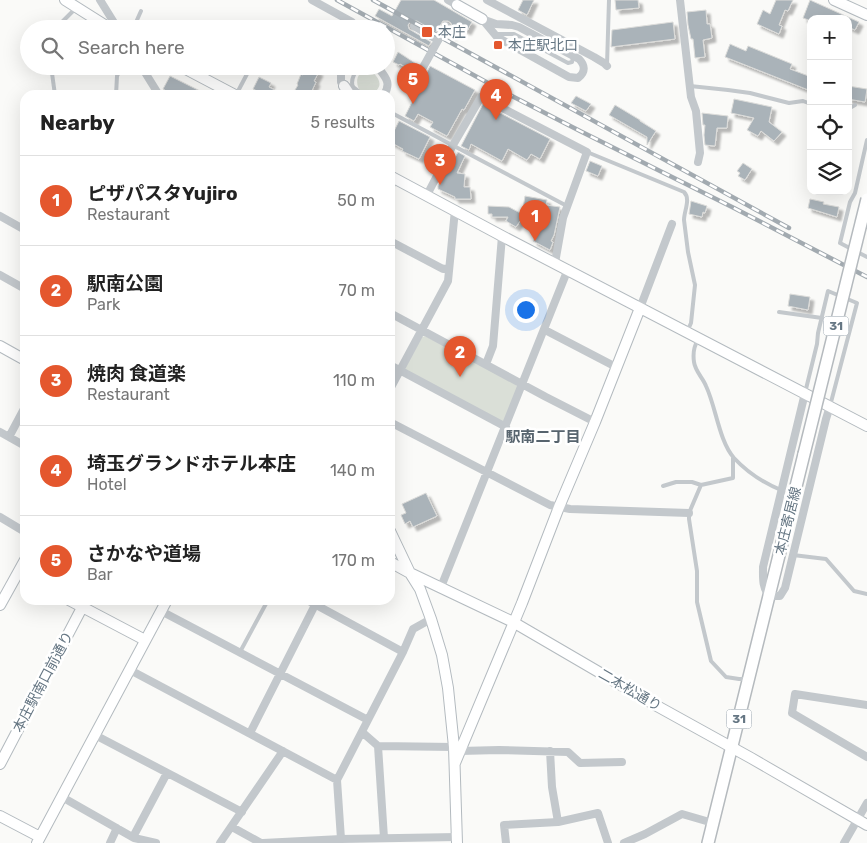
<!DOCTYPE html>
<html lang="en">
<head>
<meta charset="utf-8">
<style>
  :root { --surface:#fff; --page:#f6f6f6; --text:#222; --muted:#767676; --line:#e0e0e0; --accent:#e4572e }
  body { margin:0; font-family:Rubik,"Noto Sans JP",sans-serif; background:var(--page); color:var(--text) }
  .controls { position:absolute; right:15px; top:15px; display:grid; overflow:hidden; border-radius:10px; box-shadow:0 5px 20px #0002 }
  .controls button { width:45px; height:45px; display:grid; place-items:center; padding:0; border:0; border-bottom:1px solid var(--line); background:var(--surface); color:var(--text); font:25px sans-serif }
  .you { position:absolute; left:525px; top:309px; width:18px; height:18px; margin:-12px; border:4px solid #fff; border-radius:50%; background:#1a73e8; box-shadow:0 0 0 8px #1a73e833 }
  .badge { display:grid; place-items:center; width:32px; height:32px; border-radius:50%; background:var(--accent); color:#fff; font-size:16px; font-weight:700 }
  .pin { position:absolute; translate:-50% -41px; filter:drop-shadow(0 1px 2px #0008) }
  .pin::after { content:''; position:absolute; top:26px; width:18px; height:15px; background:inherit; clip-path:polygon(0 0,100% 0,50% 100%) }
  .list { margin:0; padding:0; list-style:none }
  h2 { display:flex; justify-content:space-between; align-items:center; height:65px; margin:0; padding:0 20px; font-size:21px }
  h2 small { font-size:16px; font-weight:400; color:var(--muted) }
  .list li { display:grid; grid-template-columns:32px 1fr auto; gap:15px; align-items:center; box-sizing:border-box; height:90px; padding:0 20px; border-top:1px solid var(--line) }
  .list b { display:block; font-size:19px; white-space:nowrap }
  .list p { margin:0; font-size:16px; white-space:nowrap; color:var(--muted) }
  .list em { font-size:16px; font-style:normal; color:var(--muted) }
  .icon { flex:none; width:28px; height:28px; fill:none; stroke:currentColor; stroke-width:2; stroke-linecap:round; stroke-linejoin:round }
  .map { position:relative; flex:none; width:867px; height:843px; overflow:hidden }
  .search { position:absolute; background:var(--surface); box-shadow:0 5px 20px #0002; left:20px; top:20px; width:375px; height:55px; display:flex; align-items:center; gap:12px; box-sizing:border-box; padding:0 18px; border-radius:28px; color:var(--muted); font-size:19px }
  .panel { position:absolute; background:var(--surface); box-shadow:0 5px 20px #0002; left:20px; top:90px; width:375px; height:515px; border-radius:15px }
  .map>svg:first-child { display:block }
  .green { fill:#dadfd7 }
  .building { fill:#aab3b9; stroke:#dcdcda; filter:url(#shadow) }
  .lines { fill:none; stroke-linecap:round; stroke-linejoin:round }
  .secondary-casing { stroke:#b3babf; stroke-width:12 }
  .primary-casing { stroke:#b5babe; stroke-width:14 }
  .lane { stroke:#c3c8cc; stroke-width:4 }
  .street { stroke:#c3c8cc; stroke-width:8 }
  .secondary { stroke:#fff; stroke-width:10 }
  .primary { stroke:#fff; stroke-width:11 }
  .rail-casing { stroke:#a2aab0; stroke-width:4.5 }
  .rail { stroke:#fff; stroke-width:2.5; stroke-dasharray:8; stroke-linecap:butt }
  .primary-bridge-casing { stroke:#b5babe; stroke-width:14; stroke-linecap:butt }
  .street-bridge { stroke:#c3c8cc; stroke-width:8 }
  .primary-bridge { stroke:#fff; stroke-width:11 }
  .poi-dot { fill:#e4572e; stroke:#fff; stroke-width:2 }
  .labels { text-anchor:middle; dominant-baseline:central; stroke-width:5; stroke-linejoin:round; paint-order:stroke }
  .shield { fill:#fff; stroke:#939fa8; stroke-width:1 }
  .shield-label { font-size:12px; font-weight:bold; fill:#657683 }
  .poi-label { font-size:14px; fill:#657683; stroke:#fff; text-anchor:start }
  .street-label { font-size:14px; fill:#657683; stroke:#fff }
  .neighbourhood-label { font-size:15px; font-weight:bold; fill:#57646e; stroke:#fff }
</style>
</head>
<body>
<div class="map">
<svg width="867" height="843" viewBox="0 0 867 843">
  <defs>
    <filter id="shadow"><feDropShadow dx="4" dy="4" stdDeviation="1" flood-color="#0004"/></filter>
  </defs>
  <rect width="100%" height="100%" fill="#fafaf8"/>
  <path class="green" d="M367 69C379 75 386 87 371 94L362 93C354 85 356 72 367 69Z
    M425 336 514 382 518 387 506 421H500L406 371 405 368 422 337Z"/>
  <path class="building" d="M401 0H434L472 22 467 31 458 26 453 36 448 34 452 26 451 23 448 21H443L436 32 417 21H411L408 25 409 29 431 42 429 46 375 16 379 9 392 16Z
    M523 0H534L527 15 518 10Z
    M615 0H638L639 8 616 10Z
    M776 0H793L788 11 785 10 779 25 782 26 779 34 757 24 763 10 770 14Z
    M810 0 859 22 855 30 848 27V19H811V21L803 18Z
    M706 10 707 24H710L712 38 703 40 705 57 695 58 693 39H691L688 25 687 12Z
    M673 22 675 39 611 47 612 30Z
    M730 44 746 51 748 46 792 64 790 69 811 77V91L725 57Z
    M398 52 418 65 416 69V73L400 64 399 65 393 62Z
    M308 66 319 72 314 81 316 82 310 95H292L298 85 297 84 301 74 303 75Z
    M430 66 475 90 464 110 462 109 447 136 430 127 433 122 418 114 414 121 405 116 418 90 421 92 428 80 422 76 426 74Z
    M170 76 208 95H173L163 89Z
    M259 77 271 83 269 87 284 95H265L253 89Z
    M848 86 867 89 865 102 848 99Z
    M576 96 591 104 586 111 571 103Z
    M734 99 772 107 769 122 782 132 774 141 761 131 758 136 747 130 754 118 731 113Z
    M483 104 550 139 540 159 531 154 527 160 508 149 502 161 471 144 469 150 461 146Z
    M615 105 640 120V121L656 131 647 145V137L609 115Z
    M702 113 728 116 727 128H717L715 146 705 145 704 135 705 125H703Z
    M399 121 430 137 419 159 402 151 403 149 390 142V129L394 131Z
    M458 152 465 156 457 173 465 174 464 187H470L471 199H455V197L438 189V186L446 172H447Z
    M590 161 602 166 598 176 586 171Z
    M743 163 752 169 745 180 738 176 740 173 737 171Z
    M525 196 547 200 546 205 560 207 554 235 551 241 553 242 550 250 533 241 542 224 520 221 516 227 506 221 508 217H492V214H488V206L509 207 522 214Z
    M810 199 824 202 823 204 839 207 837 217 808 208Z
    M691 201 707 206 705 213 703 212 702 217 689 214Z
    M790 294 810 297 808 310 788 306Z
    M426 493 437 516 413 527 410 521 405 524 401 515 406 513 402 504Z"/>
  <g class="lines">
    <g class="secondary-casing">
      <path id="secondary" d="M65 0 111 29
        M834 0 867 15
        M457 5 482 19
        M180 66 235 95
        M344 86 350 95
        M390 176 502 236 867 426
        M0 346 25 360
        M390 531 410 573 420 589 431 619 442 655 448 688 454 747 457 843
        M390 562 410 573 513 622 657 706 751 758 867 825
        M69 600 145 640
        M0 605 25 560
        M455 763 522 603 559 507 595 422 640 308
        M0 764 86 600
        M0 816 40 837
        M37 843 167 600"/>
    </g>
    <g class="primary-casing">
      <path id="primary" d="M708 843 804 454"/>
    </g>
    <path class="lane" d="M55 29 75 9
      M133 29 141 11
      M495 34H514L568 63 572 62 573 57
      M607 65 609 0
      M51 66 55 95
      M690 86 728 90 750 93 789 103 803 101 811 104
      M353 87C350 80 355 70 362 66
      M116 95 117 76 122 66
      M236 95 247 74
      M848 109 855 105
      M390 112 567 206
      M867 140 855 193 850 202 840 243 867 257
      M587 152 684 192C691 199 684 211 684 220L688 252 695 285 691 323 687 332
      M779 312 822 318
      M698 340C694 346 693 355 694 362 695 371 703 378 706 386 716 407 719 441 734 458 747 472 764 483 781 490
      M805 393 817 344 818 333 828 291 857 303 830 406
      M701 485 689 513V519L697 571V602L711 661 726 677 739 679H746
      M663 486 676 482H692L701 485 733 478V458
      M793 555 826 559 854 591 867 594
      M240 652 268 600"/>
    <path class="street" d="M100 0 118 29
      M312 0 352 22 356 29
      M448 0 457 5
      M487 0 594 57 604 63 607 66
      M680 0 691 97 696 111 700 153 698 162
      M482 19 496 24 512 25 519 27 579 59C585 65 586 72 578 78L569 77 497 37Z
      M414 26 438 40
      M141 66 159 95
      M345 66 341 74V82L344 86 351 88 360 95
      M377 66C385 77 392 82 384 95
      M390 188 395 178
      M427 195 453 145 481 97 587 152 563 218 555 263
      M0 216 25 230
      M390 241 443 269 449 268
      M0 275 25 289
      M640 308 672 224
      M390 313 546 397 595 422
      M545 330 616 367
      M486 364 493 346 502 236
      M390 365 506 427
      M390 389 448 281 455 210
      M805 393 763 567C763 578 762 587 769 596H780L785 588 826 419 830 406
      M390 422 550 505 570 509 689 513
      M0 432 25 446
      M9 437 25 407
      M0 517 25 532
      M441 587 568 269
      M307 600 403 652
      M161 611 368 720
      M130 670 337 780
      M867 705 795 694 792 713 867 757
      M362 732 378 746 454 747
      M250 733 315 605
      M95 735 242 812
      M378 746 384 838
      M460 751 499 750 568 752 580 763 622 762
      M550 751 552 787 558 822
      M62 797 134 838 156 843
      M232 827 261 843
      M133 837 167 773
      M341 839 337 780 403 652 413 629 431 619
      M110 843 117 828
      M220 843 283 751
      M263 843 341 839 457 837
      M506 843 504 825 558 822 598 813 608 843
      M624 843 645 834 682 814 713 823
      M844 843 867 803"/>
    <use href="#secondary" class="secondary"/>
    <use href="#primary" class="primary"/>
    <g class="rail-casing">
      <path id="rail" d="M337 0 510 95 580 131 734 208 867 277
        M373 0 789 228"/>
    </g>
    <use href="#rail" class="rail"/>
    <g class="primary-bridge-casing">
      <path id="primary-bridge" d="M804 454 867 199"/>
    </g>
    <path class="street-bridge" d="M421 71 446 26"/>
    <use href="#primary-bridge" class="primary-bridge"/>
  </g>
  <g class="poi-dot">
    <rect x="421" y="26" width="12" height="12" rx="2.5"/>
    <rect x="493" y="40" width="10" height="10" rx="2.5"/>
  </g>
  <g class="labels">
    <g class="shield">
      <rect x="823.5" y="316.5" width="25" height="19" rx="4"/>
      <rect x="726.5" y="709.5" width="25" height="19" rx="4"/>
    </g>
    <g class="shield-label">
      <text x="836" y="326">31</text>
      <text x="739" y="719">31</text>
    </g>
    <g class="poi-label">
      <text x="438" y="32">本庄</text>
      <text x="508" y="45">本庄駅北口</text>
    </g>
    <g class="street-label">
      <text transform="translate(788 521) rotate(-76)">本庄寄居線</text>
      <text transform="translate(43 682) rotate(-62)">本庄駅南口前通り</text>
      <text transform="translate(630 690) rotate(30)">二本松通り</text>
    </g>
    <g class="neighbourhood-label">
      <text x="543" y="437">駅南二丁目</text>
    </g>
  </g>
</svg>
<div class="controls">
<button>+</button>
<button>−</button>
<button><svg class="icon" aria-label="locate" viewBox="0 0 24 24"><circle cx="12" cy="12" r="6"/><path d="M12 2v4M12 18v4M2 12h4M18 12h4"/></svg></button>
<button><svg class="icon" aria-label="layers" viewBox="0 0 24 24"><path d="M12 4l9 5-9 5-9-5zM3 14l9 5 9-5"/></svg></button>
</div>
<div class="you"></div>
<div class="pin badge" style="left:535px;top:241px">1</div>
<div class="pin badge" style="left:460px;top:377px">2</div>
<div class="pin badge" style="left:440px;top:185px">3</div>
<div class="pin badge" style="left:496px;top:120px">4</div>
<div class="pin badge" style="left:413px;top:104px">5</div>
<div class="search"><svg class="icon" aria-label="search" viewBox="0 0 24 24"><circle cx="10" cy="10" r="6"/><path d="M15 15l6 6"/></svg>Search here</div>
<section class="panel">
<h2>Nearby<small>5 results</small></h2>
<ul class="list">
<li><span class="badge">1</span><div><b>ピザパスタYujiro</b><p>Restaurant</p></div><em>50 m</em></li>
<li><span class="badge">2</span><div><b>駅南公園</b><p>Park</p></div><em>70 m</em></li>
<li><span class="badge">3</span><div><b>焼肉 食道楽</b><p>Restaurant</p></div><em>110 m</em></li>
<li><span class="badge">4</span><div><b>埼玉グランドホテル本庄</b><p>Hotel</p></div><em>140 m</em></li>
<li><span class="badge">5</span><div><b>さかなや道場</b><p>Bar</p></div><em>170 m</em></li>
</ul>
</section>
</div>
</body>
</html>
